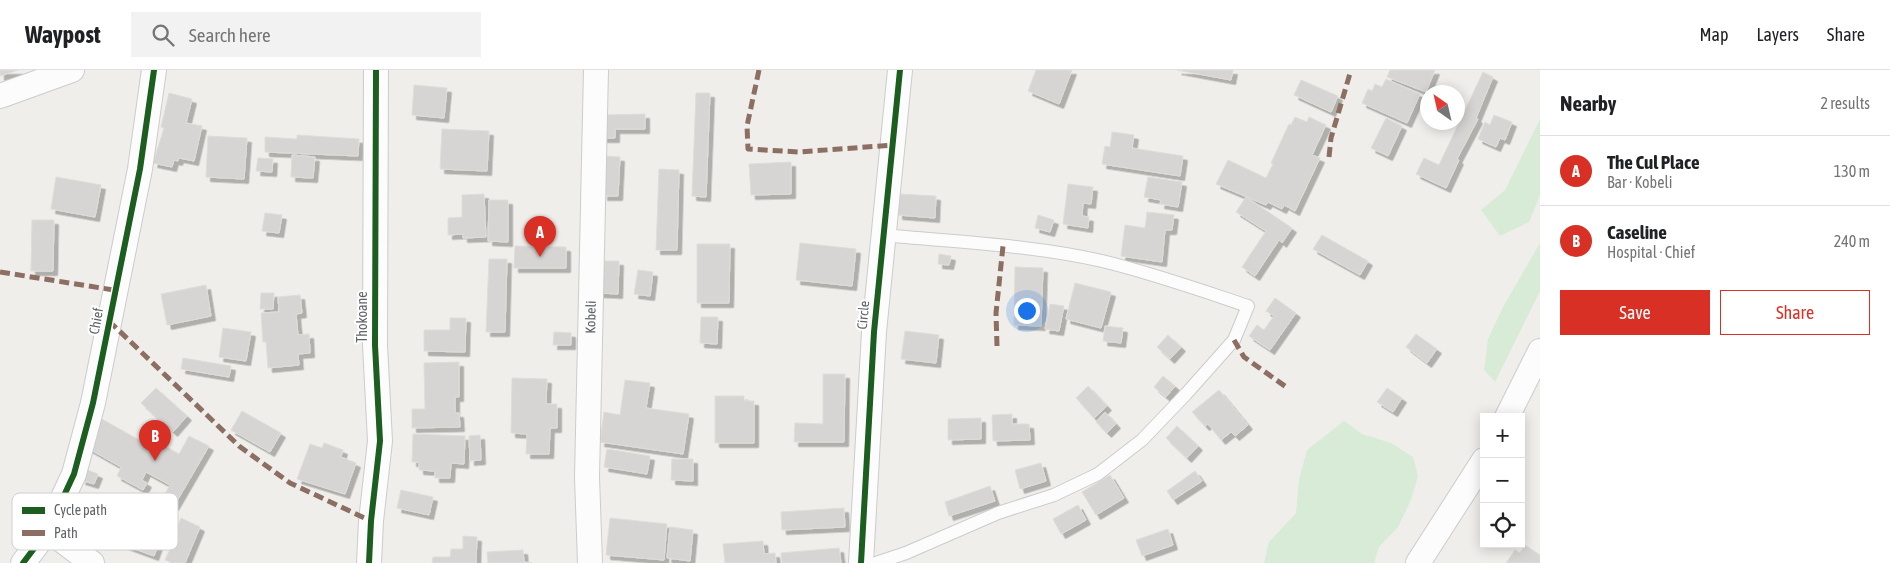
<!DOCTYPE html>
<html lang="en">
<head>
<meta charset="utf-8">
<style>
  :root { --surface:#fff; --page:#f2f2f2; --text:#202124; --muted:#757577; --line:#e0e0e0; --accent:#d93025 }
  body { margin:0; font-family:"Asap Condensed",sans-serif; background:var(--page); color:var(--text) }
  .controls { position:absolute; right:15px; bottom:15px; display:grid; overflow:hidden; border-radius:0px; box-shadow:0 2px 12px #0003 }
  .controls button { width:45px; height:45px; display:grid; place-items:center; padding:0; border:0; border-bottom:1px solid var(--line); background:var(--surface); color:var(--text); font:25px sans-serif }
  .compass { position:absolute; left:1420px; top:15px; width:45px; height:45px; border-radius:50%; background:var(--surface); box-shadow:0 2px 12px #0003; rotate:326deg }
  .you { position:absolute; left:1026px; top:240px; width:18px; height:18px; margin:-12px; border:4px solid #fff; border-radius:50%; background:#1a73e8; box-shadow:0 0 0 8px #1a73e833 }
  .badge { display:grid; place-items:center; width:32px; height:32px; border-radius:50%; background:var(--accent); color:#fff; font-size:16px; font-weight:700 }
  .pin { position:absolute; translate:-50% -41px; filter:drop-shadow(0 1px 2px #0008) }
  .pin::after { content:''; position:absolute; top:26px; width:18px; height:15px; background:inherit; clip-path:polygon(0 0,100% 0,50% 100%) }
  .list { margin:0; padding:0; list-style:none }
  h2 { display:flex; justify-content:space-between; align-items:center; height:65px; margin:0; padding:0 20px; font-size:21px }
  h2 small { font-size:16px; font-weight:400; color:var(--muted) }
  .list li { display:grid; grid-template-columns:32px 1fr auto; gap:15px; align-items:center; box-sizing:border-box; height:70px; padding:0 20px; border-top:1px solid var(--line) }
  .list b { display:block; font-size:19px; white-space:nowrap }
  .list p { margin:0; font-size:16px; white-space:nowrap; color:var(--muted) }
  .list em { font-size:16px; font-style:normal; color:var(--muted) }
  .actions { display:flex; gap:10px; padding:15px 20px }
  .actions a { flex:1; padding:11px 0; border:1px solid var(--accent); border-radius:0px; text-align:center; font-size:18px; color:var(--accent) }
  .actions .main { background:var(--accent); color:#fff }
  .icon { flex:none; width:28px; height:28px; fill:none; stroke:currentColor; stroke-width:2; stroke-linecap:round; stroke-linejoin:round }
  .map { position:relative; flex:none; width:1540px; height:493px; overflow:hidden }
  header { display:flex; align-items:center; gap:30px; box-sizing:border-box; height:70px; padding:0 25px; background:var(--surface); border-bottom:1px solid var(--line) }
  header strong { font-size:24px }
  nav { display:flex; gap:28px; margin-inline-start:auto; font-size:18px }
  .search { width:350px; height:45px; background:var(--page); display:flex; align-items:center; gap:12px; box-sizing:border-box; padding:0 18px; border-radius:0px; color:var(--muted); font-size:19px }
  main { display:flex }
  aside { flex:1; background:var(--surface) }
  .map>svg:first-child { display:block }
  .green { fill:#d8ebd6 }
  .building { fill:#d6d5d3; stroke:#deddd9; filter:url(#shadow) }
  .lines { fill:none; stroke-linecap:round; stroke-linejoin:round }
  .service-casing { stroke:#cbcccc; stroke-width:14 }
  .minor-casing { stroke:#cbcccc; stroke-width:26 }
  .service { stroke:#fdfcfc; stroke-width:12 }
  .minor { stroke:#fdfcfc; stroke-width:24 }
  .quiet { stroke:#8d6e63; stroke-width:5; stroke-dasharray:10 5; stroke-linecap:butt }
  .cycleway-casing { stroke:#fff; stroke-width:9 }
  .cycleway { stroke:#1b5e20; stroke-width:6 }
  .labels { text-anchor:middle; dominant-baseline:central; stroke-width:4; stroke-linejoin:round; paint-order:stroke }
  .street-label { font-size:14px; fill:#5f6368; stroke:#fff }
  .key { fill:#fff; stroke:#cfd0d2; stroke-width:1 }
  .key-label { font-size:14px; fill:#5f6368 }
</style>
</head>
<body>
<header>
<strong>Waypost</strong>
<div class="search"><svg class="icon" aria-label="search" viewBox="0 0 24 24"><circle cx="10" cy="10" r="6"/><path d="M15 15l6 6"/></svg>Search here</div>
<nav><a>Map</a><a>Layers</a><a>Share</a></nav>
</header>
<main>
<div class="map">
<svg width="1540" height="493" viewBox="0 0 1540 493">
  <defs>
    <filter id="shadow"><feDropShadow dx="4.5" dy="4.5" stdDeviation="0" flood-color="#0004"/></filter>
  </defs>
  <rect width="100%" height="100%" fill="#efeeea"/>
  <path class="green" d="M1540 49V125L1529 152 1500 166 1481 140 1505 120Z
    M1540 173V221L1495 312 1484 300 1488 269 1503 237Z
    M1344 351 1362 364 1391 373 1413 387 1418 406 1411 430 1398 457 1379 477 1374 493H1264L1269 472 1296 443 1299 410 1307 380Z"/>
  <path class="building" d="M0 0H18L0 6Z
    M1036 0H1072L1059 34 1028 21Z
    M1177 0H1233L1231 10Z
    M1390 0H1435L1426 22 1387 7Z
    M1483 2 1493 7 1476 48 1478 49 1457 89 1459 90 1446 118 1416 104 1424 88 1439 95Z
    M1386 9 1420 24 1407 53 1362 33 1368 19 1372 21 1375 14 1382 17Z
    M1301 10 1338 26 1331 42 1294 25Z
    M414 15 447 18 444 48 412 45Z
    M169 23 192 29 186 53 202 56 194 91 179 88 178 91 174 90 172 97 153 93 164 58 161 57Z
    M696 23H710L706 127 692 126Z
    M645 44V59H615V68H602L603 45Z
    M1494 45 1512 52 1505 70 1500 68 1496 77 1478 69 1485 52 1490 55Z
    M1295 47 1307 52 1309 47 1326 55 1312 85 1320 88 1295 141 1284 135 1282 139 1268 132 1266 135 1216 114 1228 90 1266 108 1273 94 1271 93 1289 54 1291 55Z
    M1386 48 1402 56 1388 86 1371 78Z
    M442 59 489 61 487 101 440 99Z
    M1112 62 1134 65 1132 78 1183 86 1180 106 1102 94 1105 76 1110 77Z
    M297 65 359 69 358 86 265 82V67L297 69Z
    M208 66 247 68 244 109 206 107Z
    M292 85 315 87 313 108 291 107Z
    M605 86 620 87 618 126H603Z
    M258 88 273 89 272 102 256 101Z
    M791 92V124L751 125 749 94Z
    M659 99 679 100 677 180H656Z
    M56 107 101 115 95 147 51 139Z
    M1148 107 1182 112 1178 137 1160 134 1161 130 1144 127Z
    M1068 114 1093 117 1091 134 1083 133 1082 146 1089 147 1088 158 1063 154Z
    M484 124 486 167 463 168V164L448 165V148L462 147V125Z
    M899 124 936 126 935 148 898 145Z
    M1246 127 1292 158 1282 173 1279 170 1255 206 1242 197 1266 161 1236 142Z
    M489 130H508V172L488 171Z
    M1147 142 1174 145 1172 160H1165L1162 192 1121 186 1125 155 1145 158Z
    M265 143 282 145 279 163 262 161Z
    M1038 145 1054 150 1050 162 1035 158Z
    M32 150H54L53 201H31Z
    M1322 165 1368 191 1360 205 1313 179Z
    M800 173 856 179 852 216 796 210Z
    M697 174H730L729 233H697Z
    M515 176 566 177V198H514Z
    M939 184 951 186 949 195 938 194Z
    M489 189H507L505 262H486Z
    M600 191H619L618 224 599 223Z
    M1015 197 1043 198 1041 256 1014 255Z
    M638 200 653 202 650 226 634 224Z
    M1075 213 1111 222 1101 258 1066 249Z
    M206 215 211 246 167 255 161 224Z
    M261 223H274L273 239H260Z
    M300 225 302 243 296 244 298 265 309 264 310 283 298 284 299 295 268 298 266 272H263L261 243 279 242 278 227Z
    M1275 228 1296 243 1270 280 1249 266 1257 255 1264 260 1274 246 1266 241Z
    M1050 234 1064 236 1059 261 1045 259Z
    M701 247H718L717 274 700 273Z
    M450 248H466L465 282 424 281V260H450Z
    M1105 256 1123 258 1121 273 1103 271Z
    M223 258 251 262 246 291 219 287Z
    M905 261 939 265 936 293 901 289Z
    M554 262 571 263V275H553Z
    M1416 264 1437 279 1427 293 1406 277Z
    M1168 265 1181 277 1170 289 1157 277Z
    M183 288 231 296 229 307 181 299Z
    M459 292V327H455V343H459L460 357 412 358V339H425L424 293Z
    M823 304H845L844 372H794L795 353 823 354Z
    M1163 306 1175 316 1166 327 1154 317Z
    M512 308 547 309 546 334H557V358H550L549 384H526L527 364 511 363Z
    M625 310 650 313 646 338 689 344 683 384 600 372 604 342 620 345Z
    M1088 316 1107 336 1094 348 1076 328Z
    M156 318 187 346 173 362 141 333Z
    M1387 318 1402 328 1393 342 1377 332Z
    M1219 320 1248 355 1235 366 1231 362 1221 370 1208 354 1205 356 1192 342Z
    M715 326H744V331H754V373H715Z
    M242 341 281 363 270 382 231 360Z
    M1105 342 1116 354 1107 363 1096 352Z
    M1012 344V354H1029L1030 370 993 371 992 345Z
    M100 348 157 380 160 373 179 384 189 366 209 376 174 436 162 429 170 415 146 402 142 410 147 413 143 420 117 406 121 397 84 376Z
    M981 348V369L948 370V349Z
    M1177 356 1198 376 1187 388 1166 368Z
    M413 364 465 366 464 394 451 393 450 408H435V401L419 400V392H412Z
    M480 365 481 390 470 391 469 366Z
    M324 373 343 380 341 387 356 393 345 424 297 409 310 374 322 378Z
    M607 379 650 386 647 404 604 397Z
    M672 389H693V411L671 410Z
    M1041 393 1046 411 1020 419 1015 400Z
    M85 399 98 404 94 414 81 410Z
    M1195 401 1202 411 1173 430 1167 421Z
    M1110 405 1124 428 1096 445 1082 422Z
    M990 416 995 431 949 446 945 432Z
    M401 420 433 427 429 445 397 438Z
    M139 433 169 444 154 486 124 475Z
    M1078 435 1086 450 1061 464 1053 449Z
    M844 438 845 457 782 460 781 442Z
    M181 448 200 457 185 493H173L165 490 171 477 169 476Z
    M610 448 667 454 664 490 606 485Z
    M670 457 693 460 690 491 667 488Z
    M1168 459 1173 475 1142 486 1136 470Z
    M463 466 477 467 476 493H432L433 487H450L451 479H463Z
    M763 471 764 484 775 483 776 493H725L723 474Z
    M1525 475 1540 485V493H1506L1515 480 1520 483Z
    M839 478 841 493H782L781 483Z
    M523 480 524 492 532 493H488L487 482Z"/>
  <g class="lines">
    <g class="service-casing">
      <path id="service" d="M876 493 906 483 998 443 1054 425 1098 404 1142 370 1186 324 1234 270 1248 236C1200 220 1152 203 1102 191 1033 175 954 172 883 165"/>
    </g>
    <g class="minor-casing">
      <g id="minor">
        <path d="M0 26 72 0"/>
        <path d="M1507 347 1540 281"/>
        <path d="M48 460 92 493"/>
        <path d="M23 493 48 460 74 404 93 333 140 99 154 0"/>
        <path d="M369 493 371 451 380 371 375 275 376 0"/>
        <path id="s1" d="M590 493 587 407 596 0"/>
        <path d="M861 493 874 262 900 0"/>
        <path d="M1418 493 1484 390"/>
      </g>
    </g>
    <use href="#service" class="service"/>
    <use href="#minor" class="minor"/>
    <path class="quiet" d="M759 0 747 56 748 79 799 82 893 75
      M1329 87 1331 68 1351 0
      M0 202 114 220
      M109 251 239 376 290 413 371 451
      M1234 270 1244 287 1289 319
      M997 276 996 243 1003 176"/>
    <g class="cycleway-casing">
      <path id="cycleway" d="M23 493 48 460 74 404 93 333 140 99 154 0
        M369 493 371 451 380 371 375 275 376 0
        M861 493 874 262 900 0"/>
    </g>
    <use href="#cycleway" class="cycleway"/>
  </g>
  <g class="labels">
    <g class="street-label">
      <text transform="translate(863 245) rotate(-85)">Circle</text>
      <text transform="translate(362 247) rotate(-90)">Thokoane</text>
      <text stroke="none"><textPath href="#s1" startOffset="246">Kobeli</textPath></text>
      <text transform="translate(96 251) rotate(-80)">Chief</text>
    </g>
  </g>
  <rect x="12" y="423" width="166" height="57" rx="8" class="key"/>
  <rect x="22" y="437" width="23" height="7" fill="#1b5e20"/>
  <rect x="22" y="460" width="23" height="6" fill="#8d6e63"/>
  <g class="key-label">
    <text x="54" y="445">Cycle path</text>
    <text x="54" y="468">Path</text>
  </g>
</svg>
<div class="controls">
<button>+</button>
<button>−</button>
<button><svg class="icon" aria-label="locate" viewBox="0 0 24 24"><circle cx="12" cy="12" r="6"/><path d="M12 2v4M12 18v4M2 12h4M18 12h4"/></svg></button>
</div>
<svg class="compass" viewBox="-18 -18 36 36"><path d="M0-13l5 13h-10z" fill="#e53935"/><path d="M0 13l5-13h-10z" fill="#757577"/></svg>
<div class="you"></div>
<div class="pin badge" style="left:540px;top:187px">A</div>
<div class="pin badge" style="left:155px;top:391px">B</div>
</div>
<aside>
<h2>Nearby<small>2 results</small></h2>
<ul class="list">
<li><span class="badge">A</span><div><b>The Cul Place</b><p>Bar · Kobeli</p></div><em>130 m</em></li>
<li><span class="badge">B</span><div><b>Caseline</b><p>Hospital · Chief</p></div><em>240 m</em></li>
</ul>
<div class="actions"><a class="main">Save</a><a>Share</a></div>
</aside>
</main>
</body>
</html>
